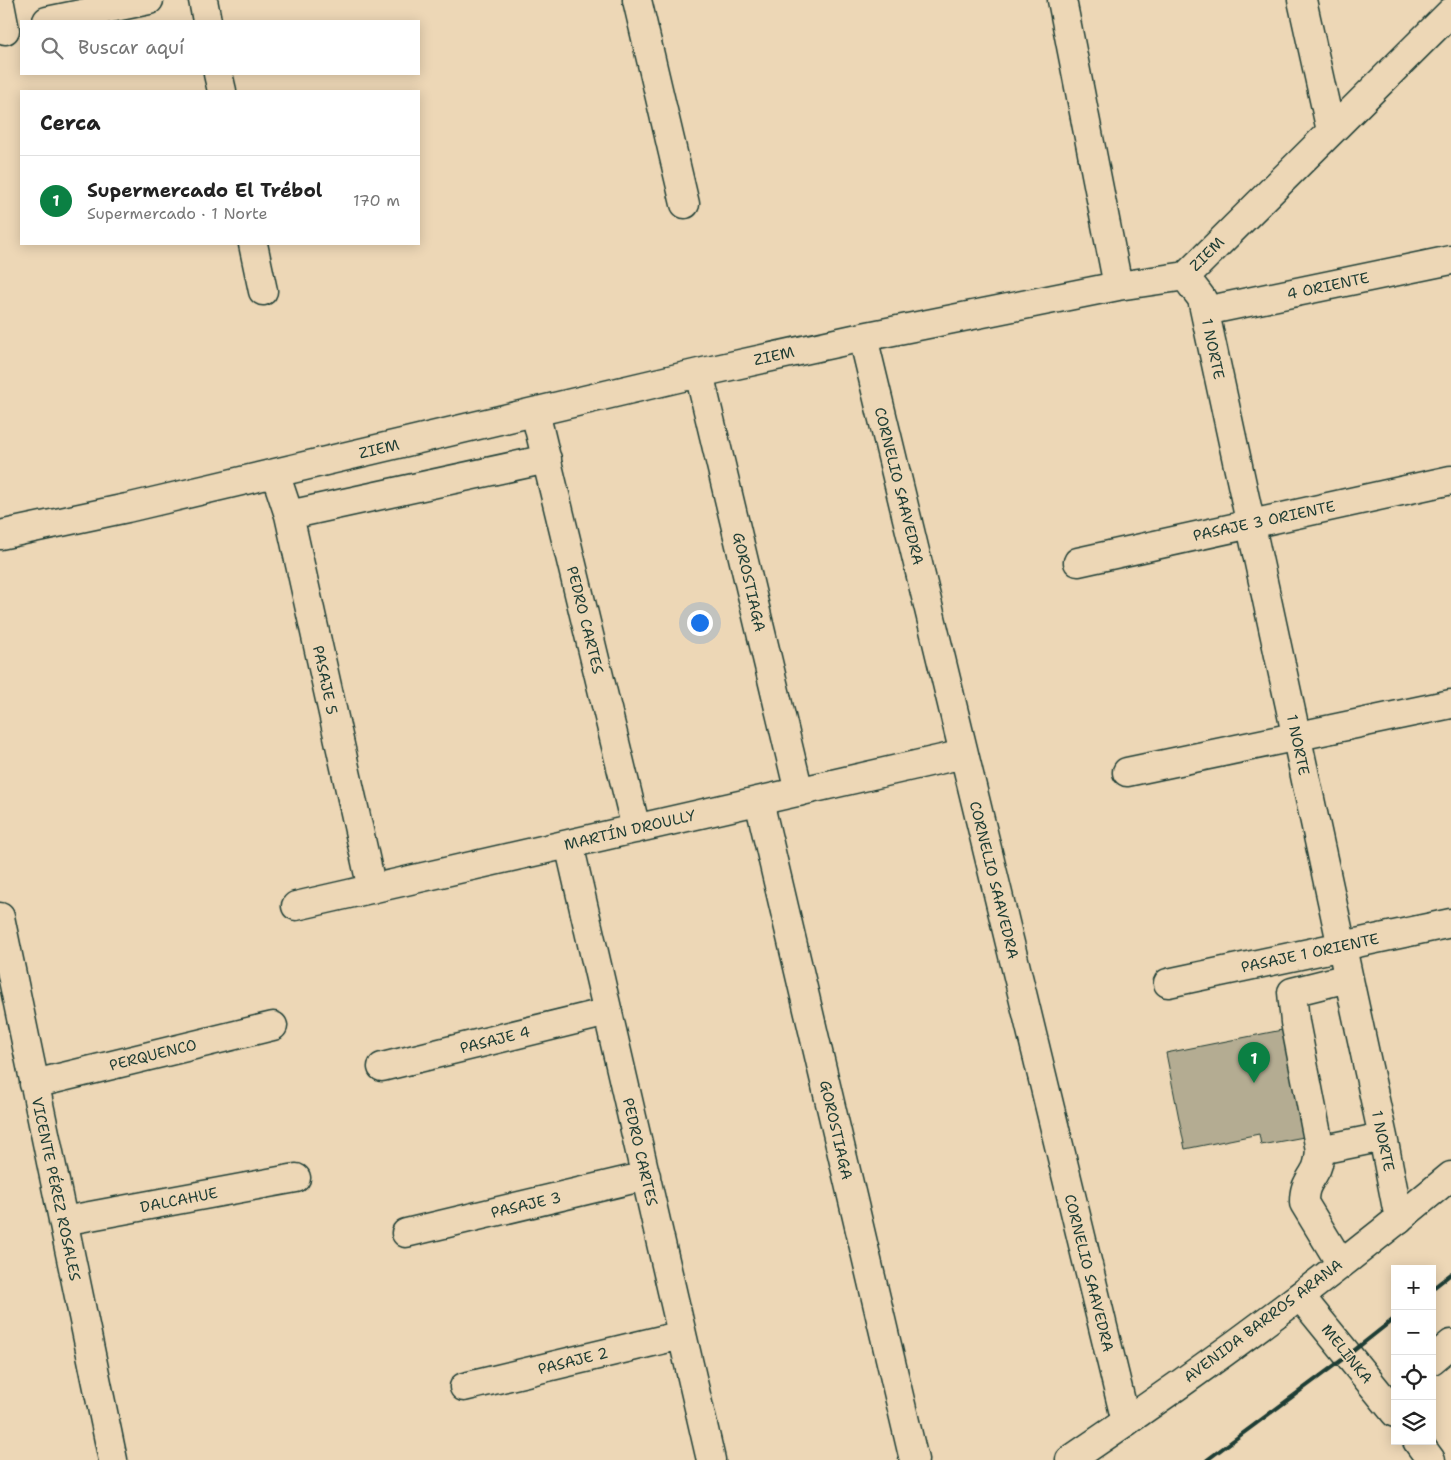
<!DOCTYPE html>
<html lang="es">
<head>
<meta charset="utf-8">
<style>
  :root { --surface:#fff; --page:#f6f6f6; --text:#222; --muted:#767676; --line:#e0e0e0; --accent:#0b8043 }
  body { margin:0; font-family:"Shantell Sans",sans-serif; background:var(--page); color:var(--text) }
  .controls { position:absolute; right:15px; bottom:15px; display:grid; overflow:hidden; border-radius:0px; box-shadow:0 2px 12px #0003 }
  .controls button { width:45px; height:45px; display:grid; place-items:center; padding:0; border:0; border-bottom:1px solid var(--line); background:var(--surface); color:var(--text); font:25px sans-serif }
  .you { position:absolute; left:699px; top:622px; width:18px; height:18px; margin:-12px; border:4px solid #fff; border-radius:50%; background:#1a73e8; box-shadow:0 0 0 8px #1a73e833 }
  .badge { display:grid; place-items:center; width:32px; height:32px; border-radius:50%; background:var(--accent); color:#fff; font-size:16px; font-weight:700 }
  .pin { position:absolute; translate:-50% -41px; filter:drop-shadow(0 1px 2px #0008) }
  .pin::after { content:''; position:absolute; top:26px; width:18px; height:15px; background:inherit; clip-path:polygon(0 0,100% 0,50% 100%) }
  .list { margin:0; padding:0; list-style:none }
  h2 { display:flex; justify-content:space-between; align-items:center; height:65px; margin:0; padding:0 20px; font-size:21px }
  h2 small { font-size:16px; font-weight:400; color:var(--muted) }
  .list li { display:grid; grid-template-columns:32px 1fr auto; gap:15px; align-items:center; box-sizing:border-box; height:90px; padding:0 20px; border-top:1px solid var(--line) }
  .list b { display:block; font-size:19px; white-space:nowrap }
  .list p { margin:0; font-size:16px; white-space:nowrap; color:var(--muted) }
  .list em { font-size:16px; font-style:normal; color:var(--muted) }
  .icon { flex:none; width:28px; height:28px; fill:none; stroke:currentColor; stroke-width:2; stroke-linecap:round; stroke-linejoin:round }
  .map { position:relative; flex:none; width:1451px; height:1460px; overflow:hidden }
  .search { position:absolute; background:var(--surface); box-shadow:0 2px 12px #0003; left:20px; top:20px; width:400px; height:55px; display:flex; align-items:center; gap:12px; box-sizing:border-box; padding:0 18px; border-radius:0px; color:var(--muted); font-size:19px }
  .panel { position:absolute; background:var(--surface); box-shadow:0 2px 12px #0003; left:20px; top:90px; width:400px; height:155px; border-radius:0px }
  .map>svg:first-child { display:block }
  .building { fill:#b4ac92; stroke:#1f3d34 }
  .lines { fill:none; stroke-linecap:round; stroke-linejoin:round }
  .minor-casing { stroke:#1f3d34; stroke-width:31 }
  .major-casing { stroke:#1f3d34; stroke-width:31 }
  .minor { stroke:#edd7b6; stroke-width:28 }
  .major { stroke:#edd7b6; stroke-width:28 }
  .rail { stroke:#1f3d34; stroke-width:4 }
  .labels { text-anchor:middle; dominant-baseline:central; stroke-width:4; stroke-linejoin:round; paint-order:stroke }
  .street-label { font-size:15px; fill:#1f3d34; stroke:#edd7b6 }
</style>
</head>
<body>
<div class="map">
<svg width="1451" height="1460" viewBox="0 0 1451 1460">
  <rect width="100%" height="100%" fill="#edd7b6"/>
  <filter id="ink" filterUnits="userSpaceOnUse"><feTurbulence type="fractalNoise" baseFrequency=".02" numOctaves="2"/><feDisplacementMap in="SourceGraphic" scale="10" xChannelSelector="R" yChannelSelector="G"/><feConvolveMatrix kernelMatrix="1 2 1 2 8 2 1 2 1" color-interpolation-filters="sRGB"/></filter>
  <g filter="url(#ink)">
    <path class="building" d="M1282 1030 1304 1137 1261 1145 1259 1134 1185 1149 1166 1053Z"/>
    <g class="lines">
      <g class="minor-casing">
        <path id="minor" d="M203 0 207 21
          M637 0 685 204
          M1062 0 1118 286
          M1302 0 1331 131
          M0 4 5 30
          M47 21 149 0
          M218 74 222 91
          M253 244 263 291
          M1186 276C1190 285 1197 291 1202 299L1383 1137 1399 1219
          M1205 311 1451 260
          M863 337 1126 1422
          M699 373 799 792
          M535 412 636 829
          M275 473 289 515 372 889
          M289 515 547 459
          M0 535 127 508 699 373 863 337 1118 286 1186 276 1451 12
          M1078 562 1451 480
          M1127 772 1451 704
          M759 801 914 1460
          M569 844 711 1460
          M296 906 964 754
          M0 917 113 1460
          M1168 983 1451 923
          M382 1067 608 1012
          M34 1084 273 1026
          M1320 1150 1383 1137
          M63 1221 296 1178
          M406 1233 646 1176
          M1341 1264 1304 1203C1304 1188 1307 1185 1314 1173 1319 1166 1319 1158 1320 1150L1295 1022 1292 992 1348 978
          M1300 1296 1395 1413
          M1432 1360 1451 1344
          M464 1387 682 1335
          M1417 1441 1431 1460"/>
      </g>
      <g class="major-casing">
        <path id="major" d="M1070 1460C1201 1372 1330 1277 1451 1176"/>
      </g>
      <use href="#minor" class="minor"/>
      <use href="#major" class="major"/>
      <path class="rail" d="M1432 1289 1451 1274
        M1207 1460 1347 1356 1395 1318"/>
    </g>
  </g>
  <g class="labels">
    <g class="street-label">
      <text transform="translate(1207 254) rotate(-45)">ZIEM</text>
      <text transform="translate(1328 286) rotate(-12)">4 ORIENTE</text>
      <text transform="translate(1213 349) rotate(78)">1 NORTE</text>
      <text transform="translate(774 356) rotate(-12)">ZIEM</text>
      <text transform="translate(379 449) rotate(-13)">ZIEM</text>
      <text transform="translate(899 486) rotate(76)">CORNELIO SAAVEDRA</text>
      <text transform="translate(1264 521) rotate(-12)">PASAJE 3 ORIENTE</text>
      <text transform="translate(749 582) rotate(77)">GOROSTIAGA</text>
      <text transform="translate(585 620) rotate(76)">PEDRO CARTES</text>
      <text transform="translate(325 680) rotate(78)">PASAJE 5</text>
      <text transform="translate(1298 745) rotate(78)">1 NORTE</text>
      <text transform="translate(630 830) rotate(-13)">MARTÍN DROULLY</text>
      <text transform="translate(994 880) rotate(76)">CORNELIO SAAVEDRA</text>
      <text transform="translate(1310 953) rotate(-12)">PASAJE 1 ORIENTE</text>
      <text transform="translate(495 1040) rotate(-14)">PASAJE 4</text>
      <text transform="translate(153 1055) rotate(-14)">PERQUENCO</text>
      <text transform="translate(836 1130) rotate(77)">GOROSTIAGA</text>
      <text transform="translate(1383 1141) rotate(78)">1 NORTE</text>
      <text transform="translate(640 1152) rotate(77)">PEDRO CARTES</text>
      <text transform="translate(56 1189) rotate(78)">VICENTE PÉREZ ROSALES</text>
      <text transform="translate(179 1200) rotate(-11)">DALCAHUE</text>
      <text transform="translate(526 1205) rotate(-13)">PASAJE 3</text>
      <text transform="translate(1089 1273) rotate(76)">CORNELIO SAAVEDRA</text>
      <text transform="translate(1263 1321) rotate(-37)">AVENIDA BARROS ARANA</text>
      <text transform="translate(1347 1354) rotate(51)">MELINKA</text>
      <text transform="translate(573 1361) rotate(-14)">PASAJE 2</text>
    </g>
  </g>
</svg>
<div class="controls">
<button>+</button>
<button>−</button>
<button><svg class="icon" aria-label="locate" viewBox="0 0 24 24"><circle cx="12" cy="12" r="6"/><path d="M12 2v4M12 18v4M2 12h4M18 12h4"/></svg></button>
<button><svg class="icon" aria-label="layers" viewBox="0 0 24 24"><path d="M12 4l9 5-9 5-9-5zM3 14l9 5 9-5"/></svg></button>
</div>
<div class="you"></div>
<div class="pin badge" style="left:1254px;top:1083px">1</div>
<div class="search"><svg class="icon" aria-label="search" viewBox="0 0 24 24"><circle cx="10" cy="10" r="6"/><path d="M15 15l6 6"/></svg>Buscar aquí</div>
<section class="panel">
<h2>Cerca<small></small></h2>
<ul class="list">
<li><span class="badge">1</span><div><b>Supermercado El Trébol</b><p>Supermercado · 1 Norte</p></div><em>170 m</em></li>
</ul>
</section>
</div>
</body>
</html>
